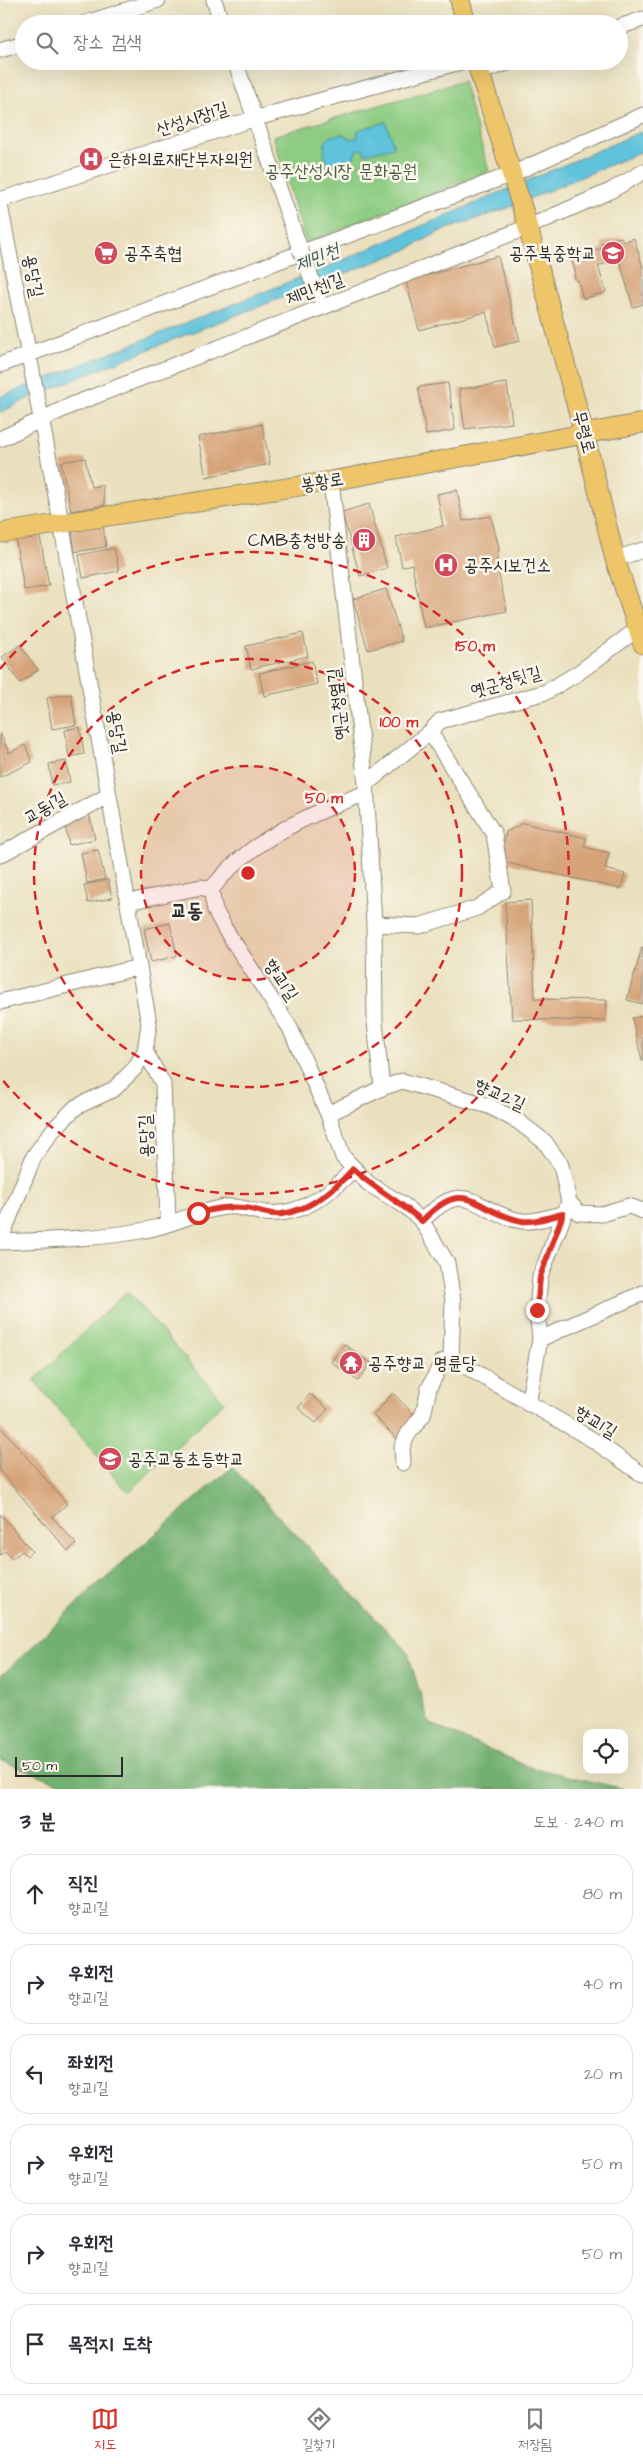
<!DOCTYPE html>
<html lang="ko">
<head>
<meta charset="utf-8">
<style>
  :root { --surface:#fff; --page:#f7f7f7; --text:#2b2b33; --muted:#7c7c81; --line:#e1e1e2; --accent:#d93025 }
  body { margin:0; font-family:"Architects Daughter","Poor Story",sans-serif; background:var(--page); color:var(--text) }
  .controls { position:absolute; right:15px; bottom:15px; display:grid; overflow:hidden; border-radius:10px; box-shadow:0 5px 20px #0002 }
  .controls button { width:45px; height:45px; display:grid; place-items:center; padding:0; border:0; border-bottom:1px solid var(--line); background:var(--surface); color:var(--text); font:25px sans-serif }
  .scale { position:absolute; left:15px; bottom:12px; width:108px; box-sizing:border-box; padding-left:5px; border:2px solid #2b2b2b; border-top:0; font-size:14px; line-height:18px; white-space:nowrap; color:#2b2b2b; -webkit-text-stroke:4px #fbf7ec; paint-order:stroke }
  .stop { position:absolute; width:15px; height:15px; margin:-11px; border:4px solid #d93025; border-radius:50%; background:#fff }
  .stop.end { background:#d93025; border-color:#fff; box-shadow:0 1px 5px #0008 }
  .list { margin:0; padding:0; list-style:none }
  h2 { display:flex; justify-content:space-between; align-items:center; height:65px; margin:0; padding:0 20px; font-size:21px }
  h2 small { font-size:16px; font-weight:400; color:var(--muted) }
  .list li { display:grid; grid-template-columns:32px 1fr auto; gap:15px; align-items:center; box-sizing:border-box; height:80px; margin:0 10px 10px; padding:0 10px; border:1px solid var(--line); border-radius:20px }
  .list b { display:block; font-size:19px; white-space:nowrap }
  .list p { margin:0; font-size:16px; white-space:nowrap; color:var(--muted) }
  .list em { font-size:16px; font-style:normal; color:var(--muted) }
  .icon { flex:none; width:28px; height:28px; fill:none; stroke:currentColor; stroke-width:2; stroke-linecap:round; stroke-linejoin:round }
  .map { position:relative; flex:none; width:643px; height:1789px; overflow:hidden }
  .search { position:absolute; background:var(--surface); box-shadow:0 5px 20px #0002; left:15px; right:15px; top:15px; height:55px; display:flex; align-items:center; gap:12px; box-sizing:border-box; padding:0 18px; border-radius:28px; color:var(--muted); font-size:19px }
  .sheet { height:605px; background:var(--surface) }
  nav { display:flex; justify-content:space-around; align-items:center; box-sizing:border-box; height:70px; border-top:1px solid var(--line); background:var(--surface); font-size:14px; color:var(--muted) }
  nav a { display:grid; justify-items:center; gap:2px }
  nav .on { color:var(--accent) }
  .map>svg:first-child { display:block }
  .green { fill:#8dcc82; stroke:#5c7c56 }
  .forest { fill:#72b070; stroke:#4e6e4e }
  .water { fill:#5ec3db; stroke:#447783 }
  .building { fill:#d7a47a }
  .lines { fill:none; stroke-linecap:round; stroke-linejoin:round }
  .minor-casing { stroke:#8a8674; stroke-width:17 }
  .major-casing { stroke:#8a8674; stroke-width:21 }
  .minor { stroke:#fff; stroke-width:15 }
  .major { stroke:#eec569; stroke-width:19 }
  .minor-bridge-casing { stroke:#8a8674; stroke-width:17; stroke-linecap:butt }
  .minor-bridge { stroke:#fff; stroke-width:15 }
  .route { stroke:#d93025; stroke-width:6 }
  .ring { fill:none; stroke:#d62828; stroke-width:2.5; stroke-dasharray:9 6 }
  .labels { text-anchor:middle; dominant-baseline:central; stroke-width:5; stroke-linejoin:round; paint-order:stroke }
  .street-label { font-size:18px; fill:#2b2b2b; stroke:#fbf7ec }
  .poi-label { font-size:18px; fill:#2b2b2b; stroke:#fbf7ec; text-anchor:start }
  .park-label { font-size:18px; fill:#485b45; stroke:#fbf7ec }
  .water-label { font-size:19px; font-style:italic; fill:#3a5960; stroke:#fbf7ec }
  .quarter-label { font-size:20px; font-weight:bold; fill:#2b2b2b; stroke:#fbf7ec }
  .centre { fill:#d62828; stroke:#fbf7ec; stroke-width:2.5 }
  .ring-label { font-size:15px; text-anchor:middle; font-weight:bold; fill:#d62828; stroke:#fbf7ec; stroke-width:5; stroke-linejoin:round; paint-order:stroke }
</style>
</head>
<body>
<div class="map">
<svg width="643" height="1789" viewBox="0 0 643 1789">
  <rect width="100%" height="100%" fill="#fbf7ec"/>
  <filter id="ink" filterUnits="userSpaceOnUse"><feTurbulence type="fractalNoise" baseFrequency=".02" numOctaves="2"/><feDisplacementMap in="SourceGraphic" scale="10" xChannelSelector="R" yChannelSelector="G"/><feConvolveMatrix kernelMatrix="1 2 1 2 8 2 1 2 1" color-interpolation-filters="sRGB"/></filter>
  <filter id="wash" filterUnits="userSpaceOnUse"><feTurbulence type="fractalNoise" baseFrequency=".0096" numOctaves="4" result="noise"/><feDisplacementMap in="SourceGraphic" scale="20" xChannelSelector="R" yChannelSelector="G"/><feGaussianBlur stdDeviation="1.12" result="paint"/><feColorMatrix in="noise" values="0 0 0 0 0 0 0 0 0 0 0 0 0 0 0 0 0 1.4 0 .05"/><feComposite in="paint" operator="in"/></filter>
  <g filter="url(#wash)">
    <rect width="100%" height="100%" fill="#eae0be"/>
    <path class="green" d="M463 81 489 171 306 243 273 136Z
      M127 1291 224 1402 129 1492 121 1485 34 1380Z"/>
    <path class="forest" d="M232 1467 408 1653 429 1723 529 1767 625 1789H75L0 1760V1677L88 1593Z"/>
    <path class="water" d="M386 122 394 147 365 154 363 149 356 150 354 158 346 165 329 164 324 155 325 142 331 136 343 134 351 139 358 137V130Z
      M643 131V151L505 209 439 232 406 250 167 342 29 398 0 413V397L329 266Z"/>
    <g id="blocks">
      <path class="building" d="M621 237 623 242 634 238 643 268V304L633 307 619 259 598 266 606 292 583 299 578 280 576 281 574 275 576 274 571 258 603 248 601 243Z
        M498 256 520 341 495 347 486 312 419 330 406 281Z
        M448 383 455 430 426 435 418 387Z
        M507 383 512 423 465 429 459 389Z
        M262 424 270 464 206 477 198 437Z
        M85 458 91 487 102 485 105 505 71 511 61 462Z
        M457 490 463 521 491 516 499 548 496 563 507 611 424 628 412 564 402 567 396 537 443 526 437 494Z
        M369 504 387 568 360 576 342 512Z
        M103 524 106 547 75 552 72 529Z
        M39 531 49 586 24 590 15 535Z
        M114 548 119 571 83 578 79 555Z
        M386 589 402 641 368 650 353 599Z
        M303 633 308 656 251 669 246 646Z
        M20 645 38 670 20 683 2 657Z
        M312 661 317 684 264 696 259 673Z
        M71 694 76 725 52 729 47 698Z
        M80 727 84 754 69 757 65 730Z
        M0 733 9 753 25 745 32 762 0 777Z
        M66 761 70 782 52 785 49 764Z
        M89 814 95 839 69 845 64 820Z
        M523 823 586 838 584 847 609 853 605 869 625 874 621 889 499 861 506 832Z
        M98 850 105 879 87 883 81 853Z
        M108 880 112 898 88 903 84 885Z
        M531 900 535 999 607 1000 605 1021 512 1019 505 902Z
        M170 923 177 956 151 962 144 929Z
        M642 947H643V1004L627 1000Z
        M643 1016V1060H642L632 1018Z
        M344 1344 371 1363 358 1381 331 1362Z
        M393 1393 418 1419 398 1440 373 1415Z
        M310 1394 328 1409 316 1423 298 1408Z
        M0 1426 67 1504 52 1517 76 1544 68 1551 0 1471Z
        M0 1514 32 1551 27 1556 22 1551 12 1559 5 1551 0 1555Z"/>
    </g>
  </g>
  <g filter="url(#ink)">
    <use href="#blocks" fill-opacity="0" stroke="#8a8674" stroke-width="1"/>
    <g class="lines">
      <g class="minor-casing">
        <path id="minor" d="M214 0 222 24
          M83 24 158 0
          M619 27 643 19
          M0 50 24 43
          M235 61 300 249
          M480 72 513 61
          M0 200 253 119 464 61
          M0 205 61 522 149 1024 145 1051 135 1068 114 1089 76 1107 53 1130 34 1156 0 1241
          M0 365 512 174 643 115
          M0 439 72 405 528 227 610 191 643 172
          M331 481 366 784 374 924 375 1022 382 1088
          M615 559 643 550
          M366 784 430 732 440 721 546 692 578 673 639 628
          M0 855 109 795
          M211 890 215 910 225 929 290 1028 328 1114 343 1157 369 1184 405 1206 422 1221 447 1263 453 1301 451 1358 593 1440 643 1475
          M211 890C247 841 310 814 366 793
          M128 902 201 887 211 890
          M374 924 419 926 477 908 503 891 494 834 430 732
          M0 1002 139 967
          M145 1051 163 1084 168 1223
          M328 1114 382 1088 402 1081 489 1106 519 1122 545 1142 561 1165 569 1202 579 1213 602 1214 629 1206 643 1211
          M422 1221C468 1174 474 1213 522 1221 534 1223 551 1216 563 1214
          M0 1242C46 1240 94 1239 140 1231 167 1227 193 1213 220 1208 236 1204 250 1211 265 1213 299 1217 331 1194 353 1169
          M540 1339 643 1293
          M528 1404 540 1339 537 1310 540 1277 569 1202
          M403 1463 402 1447 408 1434 423 1415 429 1388 442 1362 451 1358"/>
      </g>
      <g class="major-casing">
        <path id="major" d="M460 0 466 24
          M476 61 526 220 584 433 615 559 643 644
          M0 533 331 481 643 423"/>
      </g>
      <use href="#minor" class="minor"/>
      <use href="#major" class="major"/>
      <g class="minor-bridge-casing">
        <path id="minor-bridge" d="M300 249 318 295"/>
      </g>
      <use href="#minor-bridge" class="minor-bridge"/>
    </g>
  </g>
  <g class="lines" filter="url(#ink)">
    <path class="route" d="M198 1213C214 1209 228 1206 244 1208 257 1209 269 1216 282 1214 310 1210 335 1189 353 1169 375 1189 400 1202 422 1221 467 1174 474 1212 522 1221 534 1223 551 1216 563 1214L540 1277 537 1310"/>
  </g>
  <circle cx="248" cy="873" r="107" fill="#d62828" fill-opacity=".12"/>
  <g class="ring">
    <circle cx="248" cy="873" r="107"/>
    <circle cx="248" cy="873" r="214"/>
    <path d="M0 669A321 321 0 1 1 0 1077"/>
  </g>
  <defs>
    <g id="hospital-disc" transform="scale(1.25)"><circle r="9.5" fill="#d1495b" stroke="#fbf7ec"/><path d="M-5-5h3v3.5h4V-5h3V5h-3V1.5h-4V5h-3Z" fill="#fff"/></g>
    <g id="supermarket-disc" transform="scale(1.25)"><circle r="9.5" fill="#d1495b" stroke="#fbf7ec"/><path d="M-6-5.5h2.5l.6 2H6L4.5 2H-2.5L-4.4-4H-6ZM-1.5 3.2a1.3 1.3 0 1 0 .1 0ZM3 3.2a1.3 1.3 0 1 0 .1 0Z" fill="#fff"/></g>
    <g id="school-disc" transform="scale(1.25)"><circle r="9.5" fill="#d1495b" stroke="#fbf7ec"/><path d="M0-5L7-2L0 1L-7-2ZM-4 1L0 2.5L4 1V4Q0 6-4 4Z" fill="#fff"/></g>
    <g id="building-disc" transform="scale(1.25)"><circle r="9.5" fill="#d1495b" stroke="#fbf7ec"/><path d="M-4-6H4V6H1V3H-1V6H-4ZM-2.5-4.3h1.7v1.8h-1.7ZM.8-4.3h1.7v1.8H.8ZM-2.5-1h1.7V.8h-1.7ZM.8-1h1.7V.8H.8Z" fill="#fff"/></g>
    <g id="temple-disc" transform="scale(1.25)"><circle r="9.5" fill="#d1495b" stroke="#fbf7ec"/><path d="M0-6L5-2H3V0L6.5 2.5H4V6H1.5V3h-3V6H-4V2.5H-6.5L-3 0V-2H-5Z" fill="#fff"/></g>
  </defs>
  <g fill-rule="evenodd">
    <use href="#hospital-disc" x="91" y="159"/>
    <use href="#supermarket-disc" x="106" y="253"/>
    <use href="#school-disc" x="613" y="253"/>
    <use href="#building-disc" x="364" y="540"/>
    <use href="#hospital-disc" x="446" y="565"/>
    <use href="#temple-disc" x="351" y="1363"/>
    <use href="#school-disc" x="110" y="1459"/>
  </g>
  <g class="labels">
    <g class="street-label">
      <text transform="translate(192 119) rotate(-18)">산성시장1길</text>
      <text transform="translate(33 276) rotate(79)">용당길</text>
      <text transform="translate(315 289) rotate(-21)">제민천1길</text>
      <text transform="translate(584 432) rotate(75)">무령로</text>
      <text transform="translate(322 482) rotate(-9)">봉황로</text>
      <text transform="translate(506 682) rotate(-16)">옛군청뒷길</text>
      <text transform="translate(338 704) rotate(-97)">옛군청옆길</text>
      <text transform="translate(117 732) rotate(80)">용당길</text>
      <text transform="translate(45 808) rotate(-30)">교동1길</text>
      <text transform="translate(281 980) rotate(56)">향교1길</text>
      <text transform="translate(500 1095) rotate(24)">향교2길</text>
      <text transform="translate(146 1136) rotate(-92)">용당길</text>
      <text transform="translate(596 1422) rotate(31)">향교1길</text>
    </g>
    <g class="poi-label">
      <text x="108" y="159">은하의료재단부자의원</text>
      <text x="124" y="253">공주축협</text>
      <text x="596" y="253" text-anchor="end">공주북중학교</text>
      <text x="346" y="540" text-anchor="end">CMB충청방송</text>
      <text x="464" y="565">공주시보건소</text>
      <text x="368" y="1363">공주향교 명륜당</text>
      <text x="128" y="1459">공주교동초등학교</text>
    </g>
    <g class="park-label">
      <text x="341" y="171">공주산성시장 문화공원</text>
    </g>
    <g class="water-label">
      <text transform="translate(317 258) rotate(-22)">제민천</text>
    </g>
    <g class="quarter-label">
      <text x="187" y="911">교동</text>
    </g>
  </g>
  <circle cx="248" cy="873" r="8" class="centre"/>
  <g class="ring-label">
    <text x="475" y="651">150 m</text>
    <text x="399" y="727">100 m</text>
    <text x="324" y="803">50 m</text>
  </g>
</svg>
<div class="controls">
<button><svg class="icon" aria-label="locate" viewBox="0 0 24 24"><circle cx="12" cy="12" r="6"/><path d="M12 2v4M12 18v4M2 12h4M18 12h4"/></svg></button>
</div>
<div class="scale">50 m</div>
<div class="stop" style="left:198px;top:1213px"></div>
<div class="stop end" style="left:537px;top:1310px"></div>
<div class="search"><svg class="icon" aria-label="search" viewBox="0 0 24 24"><circle cx="10" cy="10" r="6"/><path d="M15 15l6 6"/></svg>장소 검색</div>
</div>
<section class="sheet">
<h2>3 분<small>도보 · 240 m</small></h2>
<ul class="list">
<li><svg class="icon" aria-label="ahead" viewBox="0 0 24 24"><path d="M12 20V5M6 11l6-6 6 6"/></svg><div><b>직진</b><p>향교1길</p></div><em>80 m</em></li>
<li><svg class="icon" aria-label="right" viewBox="0 0 24 24"><path d="M7 20v-9h11M14 6l5 5-5 5"/></svg><div><b>우회전</b><p>향교1길</p></div><em>40 m</em></li>
<li><svg class="icon" aria-label="left" viewBox="0 0 24 24"><path d="M17 20v-9H6M10 6l-5 5 5 5"/></svg><div><b>좌회전</b><p>향교1길</p></div><em>20 m</em></li>
<li><svg class="icon" aria-label="right" viewBox="0 0 24 24"><path d="M7 20v-9h11M14 6l5 5-5 5"/></svg><div><b>우회전</b><p>향교1길</p></div><em>50 m</em></li>
<li><svg class="icon" aria-label="right" viewBox="0 0 24 24"><path d="M7 20v-9h11M14 6l5 5-5 5"/></svg><div><b>우회전</b><p>향교1길</p></div><em>50 m</em></li>
<li><svg class="icon" aria-label="arrive" viewBox="0 0 24 24"><path d="M6 21V4h12l-3 4 3 4H6"/></svg><div><b>목적지 도착</b></div></li>
</ul>
</section>
<nav>
<a class="on"><svg class="icon" aria-label="map" viewBox="0 0 24 24"><path d="M3 6l6-2 6 2 6-2v14l-6 2-6-2-6 2zM9 4v14M15 6v14"/></svg>지도</a>
<a><svg class="icon" aria-label="directions" viewBox="0 0 24 24"><path d="M12 3l9 9-9 9-9-9zM9 14v-3h6M13 9l2 2-2 2"/></svg>길찾기</a>
<a><svg class="icon" aria-label="saved" viewBox="0 0 24 24"><path d="M7 4h10v16l-5-4-5 4z"/></svg>저장됨</a>
</nav>
</body>
</html>
